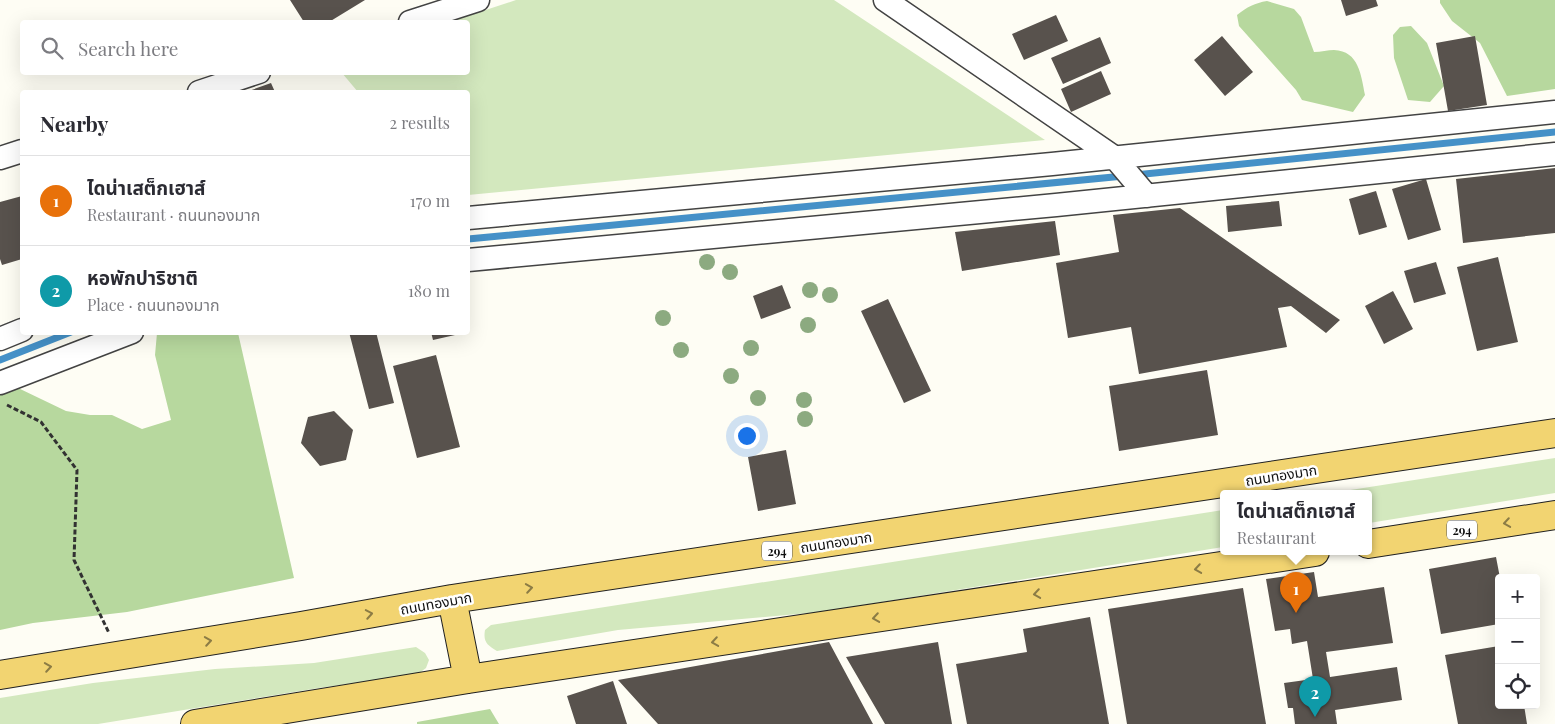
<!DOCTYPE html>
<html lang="en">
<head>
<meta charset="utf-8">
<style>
  :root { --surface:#fff; --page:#f7f7f7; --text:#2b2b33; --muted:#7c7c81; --line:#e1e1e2; --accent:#bb2e32 }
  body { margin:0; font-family:"Playfair Display","Noto Sans Thai",serif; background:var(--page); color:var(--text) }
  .controls { position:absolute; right:15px; bottom:15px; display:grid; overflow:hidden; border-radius:5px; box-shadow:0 5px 20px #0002 }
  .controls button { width:45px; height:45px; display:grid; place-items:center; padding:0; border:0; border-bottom:1px solid var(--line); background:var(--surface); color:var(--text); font:25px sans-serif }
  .you { position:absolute; left:746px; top:435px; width:18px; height:18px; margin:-12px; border:4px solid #fff; border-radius:50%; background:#1a73e8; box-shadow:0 0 0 8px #1a73e833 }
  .badge { display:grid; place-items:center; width:32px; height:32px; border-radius:50%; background:var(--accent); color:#fff; font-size:16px; font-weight:700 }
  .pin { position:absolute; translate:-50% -41px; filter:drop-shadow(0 1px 2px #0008) }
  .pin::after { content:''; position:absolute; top:26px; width:18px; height:15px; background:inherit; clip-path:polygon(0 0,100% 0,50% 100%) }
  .popup { position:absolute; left:1220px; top:490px; width:152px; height:65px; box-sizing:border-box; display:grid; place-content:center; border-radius:5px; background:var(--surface); filter:drop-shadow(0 1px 4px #0005); font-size:16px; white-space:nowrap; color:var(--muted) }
  .popup b { font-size:19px; color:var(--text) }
  .popup::after { content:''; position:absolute; left:50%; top:100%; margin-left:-10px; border:10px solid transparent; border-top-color:var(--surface) }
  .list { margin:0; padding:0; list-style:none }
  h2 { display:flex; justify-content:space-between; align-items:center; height:65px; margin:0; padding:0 20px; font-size:21px }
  h2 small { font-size:16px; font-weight:400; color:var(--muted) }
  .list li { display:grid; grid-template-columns:32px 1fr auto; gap:15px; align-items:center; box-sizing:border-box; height:90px; padding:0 20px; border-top:1px solid var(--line) }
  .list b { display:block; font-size:19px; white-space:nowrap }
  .list p { margin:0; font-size:16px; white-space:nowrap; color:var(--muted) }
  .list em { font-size:16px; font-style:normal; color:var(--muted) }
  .icon { flex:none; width:28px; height:28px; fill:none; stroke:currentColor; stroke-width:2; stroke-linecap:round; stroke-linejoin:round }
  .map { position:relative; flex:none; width:1555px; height:724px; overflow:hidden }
  .search { position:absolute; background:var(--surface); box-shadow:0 5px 20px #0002; left:20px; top:20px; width:450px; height:55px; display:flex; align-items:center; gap:12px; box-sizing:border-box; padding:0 18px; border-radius:5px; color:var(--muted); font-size:19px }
  .panel { position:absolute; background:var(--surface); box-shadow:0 5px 20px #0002; left:20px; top:90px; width:450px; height:245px; border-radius:5px }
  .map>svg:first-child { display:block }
  .green { fill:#d3e8be }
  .forest { fill:#b7d89e }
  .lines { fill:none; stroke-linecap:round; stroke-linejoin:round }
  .stream { stroke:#4591c7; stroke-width:7 }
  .building { fill:#58524d }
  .minor-casing { stroke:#434343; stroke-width:25 }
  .primary-casing { stroke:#212121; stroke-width:30 }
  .path { stroke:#323232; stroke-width:3; stroke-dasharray:5 2.5; stroke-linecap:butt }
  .minor { stroke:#fff; stroke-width:22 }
  .primary { stroke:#f2d471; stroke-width:28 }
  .tree { fill:#8caa80 }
  .oneway { stroke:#8c7c45 }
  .labels { text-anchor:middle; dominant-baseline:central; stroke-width:5; stroke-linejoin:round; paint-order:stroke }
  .shield { fill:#fff; stroke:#585858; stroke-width:1 }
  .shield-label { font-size:12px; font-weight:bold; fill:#101010 }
  .street-label { font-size:14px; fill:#101010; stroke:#fff }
</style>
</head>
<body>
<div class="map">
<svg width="1555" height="724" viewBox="0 0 1555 724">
  <rect width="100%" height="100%" fill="#fefdf4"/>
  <path class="green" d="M516 0H834L1045 140 468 195V92H358L342 73 468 72V22H449Z
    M1555 458V493L1369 523 1368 494H1325Z
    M1223 510V547L820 612 618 630 497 651C487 645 483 642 485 630L491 625Z
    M416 647 425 653 429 660 426 668 418 674 319 688 98 724H0V698L93 683 215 669 314 663Z"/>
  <path class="forest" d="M1440 0H1555V89L1507 96 1480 43 1452 21 1440 3Z
    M1267 1 1294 9 1301 17 1314 52C1321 52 1328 50 1334 50 1359 51 1361 75 1365 95L1353 112 1302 100 1296 90 1239 26 1237 15C1247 7 1255 3 1267 1Z
    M1411 26 1427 43 1444 86 1430 102 1408 100 1394 58 1393 35 1400 27Z
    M159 332 238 333 294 578 127 612 33 623 0 630V395L16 387 66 411 90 415H112L142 429 171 420 155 355 157 333Z
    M490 709 499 724H417V722Z"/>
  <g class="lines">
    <path class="stream" d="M1135 175 1555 132
      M468 239 1124 176
      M0 360 71 332"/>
  </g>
  <path class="building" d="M290 0H365L329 22H304Z
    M1341 0H1376L1378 6 1346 16Z
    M1056 15 1068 41 1024 60 1012 34Z
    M1222 36 1253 72 1225 96 1194 60Z
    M1475 36 1487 105 1448 111 1436 43Z
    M1100 37 1111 63 1063 84 1051 58Z
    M1101 71 1111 94 1071 112 1061 89Z
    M271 83 275 92H246Z
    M1555 168V233L1463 243 1456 179Z
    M1426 179 1441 230 1408 240 1392 189Z
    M1376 191 1387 227 1359 235 1349 199Z
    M22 196V259L2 265 0 259V202Z
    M1279 201 1282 226 1228 232 1226 206Z
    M1180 208 1340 320 1326 333 1291 306 1278 308 1287 347 1139 374 1131 327 1068 338 1056 263 1119 252 1113 215Z
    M1055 221 1060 255 962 271 955 232Z
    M1498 257 1518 342 1477 351 1457 267Z
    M1436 262 1446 294 1414 303 1404 271Z
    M782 285 791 308 761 319 753 296Z
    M1393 291 1413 329 1384 344 1365 306Z
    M888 299 931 391 904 403 861 311Z
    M349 332H376L394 403 369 409Z
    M431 332H454L455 335 433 340Z
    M436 355 460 447 417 458 393 366Z
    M1207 370 1218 435 1119 451 1109 386Z
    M334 411 353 430 346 460 320 466 301 443 308 417Z
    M786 450 796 504 758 511 748 457Z
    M1496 557 1500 578H1499V624L1441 634 1429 569Z
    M1314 572 1318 597 1384 587 1393 643 1326 652 1330 677 1397 667 1402 700 1335 710 1337 724H1295L1293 708H1288L1284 683 1313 679 1307 641 1292 644 1290 629 1275 631 1266 579Z
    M1243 588 1266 724H1127L1108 609Z
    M1090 617 1109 724H967L956 664 1027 652 1023 629Z
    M829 642 873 724H658L618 680Z
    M938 642 952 724H885L846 657Z
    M1499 646V705H1524L1527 724H1458L1445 655Z
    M613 681 627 724H576L567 696Z"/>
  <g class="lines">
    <g class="minor-casing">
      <path id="minor" d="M885 0 1114 157 1147 196
        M410 22 478 0
        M199 92 259 72
        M0 158 22 151
        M468 218 1052 164 1555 112
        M468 260 1056 205 1555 154
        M0 339 22 330
        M0 383 132 332"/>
    </g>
    <g class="primary-casing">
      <path id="primary" d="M1368 544 1555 515
        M452 599 468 679
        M0 675 301 626 452 599 1555 433
        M195 724 468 679 1315 552"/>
    </g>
    <path class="path" d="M7 405 41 422 77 470 74 560 109 633"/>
    <use href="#minor" class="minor"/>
    <use href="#primary" class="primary"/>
  </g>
  <g class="tree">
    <circle cx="707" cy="262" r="8"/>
    <circle cx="730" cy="272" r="8"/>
    <circle cx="810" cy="290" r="8"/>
    <circle cx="830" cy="295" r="8"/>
    <circle cx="663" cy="318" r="8"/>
    <circle cx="808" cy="325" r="8"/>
    <circle cx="751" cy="348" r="8"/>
    <circle cx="681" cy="350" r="8"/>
    <circle cx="731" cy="376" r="8"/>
    <circle cx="758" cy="398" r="8"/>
    <circle cx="804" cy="400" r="8"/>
    <circle cx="805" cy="419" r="8"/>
    <circle cx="747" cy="437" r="8"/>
  </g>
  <defs><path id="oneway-chevron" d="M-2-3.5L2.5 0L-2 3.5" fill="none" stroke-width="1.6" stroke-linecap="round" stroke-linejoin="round" transform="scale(1.25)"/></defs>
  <g class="oneway">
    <use href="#oneway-chevron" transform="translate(1507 523) rotate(171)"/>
    <use href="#oneway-chevron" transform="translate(1198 569) rotate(171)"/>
    <use href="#oneway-chevron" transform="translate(529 588) rotate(-9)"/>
    <use href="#oneway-chevron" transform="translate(1037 594) rotate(171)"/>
    <use href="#oneway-chevron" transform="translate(369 614) rotate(-10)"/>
    <use href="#oneway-chevron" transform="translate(876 618) rotate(171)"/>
    <use href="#oneway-chevron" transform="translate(208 641) rotate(-9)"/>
    <use href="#oneway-chevron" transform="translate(715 642) rotate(171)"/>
    <use href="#oneway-chevron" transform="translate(48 667) rotate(-9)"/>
  </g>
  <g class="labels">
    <g class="shield">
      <rect x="1447" y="520.5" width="30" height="19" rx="4"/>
      <rect x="762" y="541.5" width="30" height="19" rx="4"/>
    </g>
    <g class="shield-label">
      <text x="1462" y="530">294</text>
      <text x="777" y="551">294</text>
    </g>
    <g class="street-label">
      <text transform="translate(1281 475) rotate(-9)">ถนนทองมาก</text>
      <text transform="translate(836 542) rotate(-9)">ถนนทองมาก</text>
      <text transform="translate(436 603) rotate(-10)">ถนนทองมาก</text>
    </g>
  </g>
</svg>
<div class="controls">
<button>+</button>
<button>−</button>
<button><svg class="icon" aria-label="locate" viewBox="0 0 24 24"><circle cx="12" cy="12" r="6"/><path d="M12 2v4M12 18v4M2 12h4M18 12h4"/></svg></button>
</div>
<div class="you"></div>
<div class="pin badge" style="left:1296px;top:613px;background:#e8710a">1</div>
<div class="popup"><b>ไดน่าเสต็กเฮาส์</b>Restaurant</div>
<div class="pin badge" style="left:1315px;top:717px;background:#0f9aa8">2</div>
<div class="search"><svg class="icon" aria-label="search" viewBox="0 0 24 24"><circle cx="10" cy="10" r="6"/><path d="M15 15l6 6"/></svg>Search here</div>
<section class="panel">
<h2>Nearby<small>2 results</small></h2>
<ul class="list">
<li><span class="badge" style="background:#e8710a">1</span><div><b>ไดน่าเสต็กเฮาส์</b><p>Restaurant · ถนนทองมาก</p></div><em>170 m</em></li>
<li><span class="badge" style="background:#0f9aa8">2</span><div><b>หอพักปาริชาติ</b><p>Place · ถนนทองมาก</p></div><em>180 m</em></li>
</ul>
</section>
</div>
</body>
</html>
